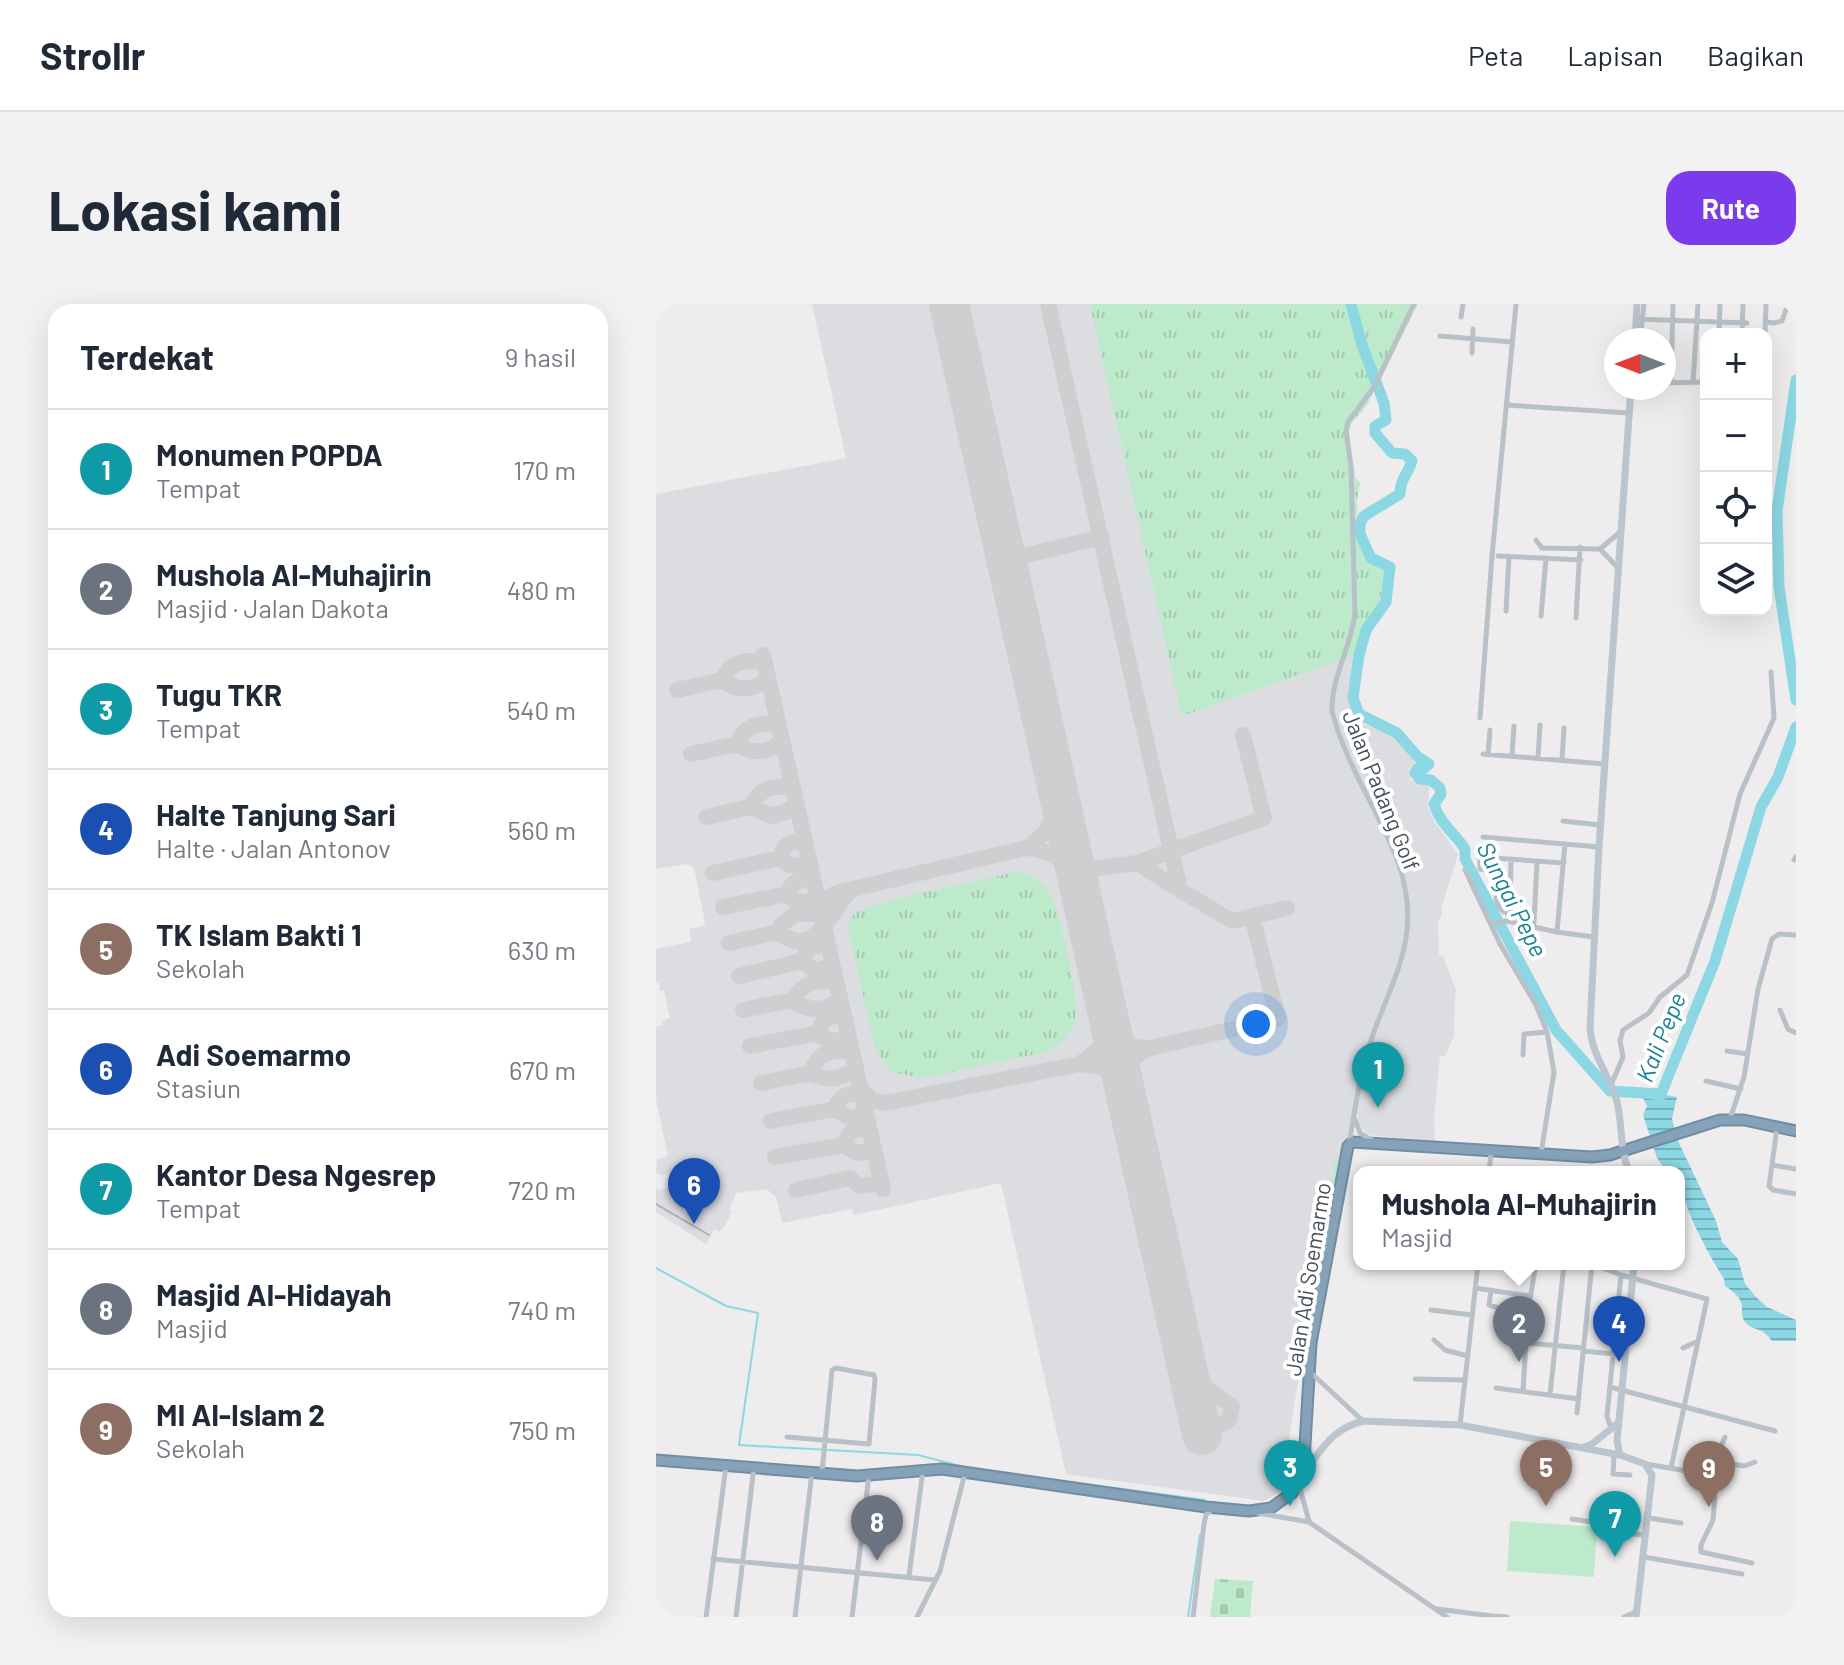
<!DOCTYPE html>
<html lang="id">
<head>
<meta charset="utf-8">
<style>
  :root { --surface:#fff; --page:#f2f2f3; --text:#1f2937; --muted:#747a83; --line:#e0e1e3; --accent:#7c3aed }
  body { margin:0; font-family:Barlow,sans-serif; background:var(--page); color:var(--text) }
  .controls { position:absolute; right:24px; top:24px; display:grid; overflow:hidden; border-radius:16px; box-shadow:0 8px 32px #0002 }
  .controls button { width:72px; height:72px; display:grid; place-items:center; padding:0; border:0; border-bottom:2px solid var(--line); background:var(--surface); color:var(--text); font:40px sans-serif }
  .compass { position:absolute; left:948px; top:24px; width:72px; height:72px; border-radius:50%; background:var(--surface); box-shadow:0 8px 32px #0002; rotate:270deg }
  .you { position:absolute; left:600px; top:720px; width:28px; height:28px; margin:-20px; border:6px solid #fff; border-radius:50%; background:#1a73e8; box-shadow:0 0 0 12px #1a73e833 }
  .badge { display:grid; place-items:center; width:52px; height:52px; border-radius:50%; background:var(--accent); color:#fff; font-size:26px; font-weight:700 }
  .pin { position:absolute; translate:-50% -66px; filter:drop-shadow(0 2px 4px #0008) }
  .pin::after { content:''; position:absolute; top:42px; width:28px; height:24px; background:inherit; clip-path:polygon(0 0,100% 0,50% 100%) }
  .popup { position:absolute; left:697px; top:862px; width:332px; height:104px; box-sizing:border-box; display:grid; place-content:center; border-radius:16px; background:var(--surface); filter:drop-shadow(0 2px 6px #0005); font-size:26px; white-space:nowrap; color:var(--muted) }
  .popup b { font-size:30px; color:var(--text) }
  .popup::after { content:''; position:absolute; left:50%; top:100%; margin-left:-16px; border:16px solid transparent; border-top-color:var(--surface) }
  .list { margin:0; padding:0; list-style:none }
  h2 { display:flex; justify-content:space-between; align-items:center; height:104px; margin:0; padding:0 32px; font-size:34px }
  h2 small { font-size:26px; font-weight:400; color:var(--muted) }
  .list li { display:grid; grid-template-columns:52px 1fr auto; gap:24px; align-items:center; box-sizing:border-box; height:120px; padding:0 32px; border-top:2px solid var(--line) }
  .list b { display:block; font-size:30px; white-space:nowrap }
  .list p { margin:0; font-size:26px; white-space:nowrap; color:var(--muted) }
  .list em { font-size:26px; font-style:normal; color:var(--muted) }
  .icon { flex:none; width:44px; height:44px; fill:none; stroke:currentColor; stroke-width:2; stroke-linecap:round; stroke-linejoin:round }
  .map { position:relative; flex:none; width:1140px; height:1313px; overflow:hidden; border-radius:24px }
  header { display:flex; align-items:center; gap:48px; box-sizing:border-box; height:112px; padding:0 40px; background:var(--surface); border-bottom:2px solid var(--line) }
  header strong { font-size:38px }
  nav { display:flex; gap:44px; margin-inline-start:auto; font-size:28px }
  .intro { display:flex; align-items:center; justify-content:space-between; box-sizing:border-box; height:192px; padding:0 48px }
  h1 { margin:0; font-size:56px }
  .button { padding:20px 36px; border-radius:24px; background:var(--accent); color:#fff; font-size:28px; font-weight:700 }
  main { display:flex; gap:48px; padding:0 48px }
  aside { flex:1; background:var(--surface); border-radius:24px; box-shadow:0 8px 32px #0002 }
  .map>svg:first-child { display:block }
  .airport { fill:#dbdde0 }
  .grass { fill:url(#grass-tufts) }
  .cemetery { fill:url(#cemetery-stones) }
  .park { fill:#bceaca }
  .water { fill:url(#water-rules) }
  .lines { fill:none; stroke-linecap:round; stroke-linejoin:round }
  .stream { stroke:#8bd8e4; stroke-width:2 }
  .river { stroke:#8bd8e4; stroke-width:11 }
  .taxiway { stroke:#cecfd1; stroke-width:16 }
  .runway { stroke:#cecfd1; stroke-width:40 }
  .highway-casing { stroke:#718da3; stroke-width:13 }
  .street { stroke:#b8c1c7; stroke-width:5 }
  .secondary { stroke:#bac5cf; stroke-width:7 }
  .highway { stroke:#86a2b8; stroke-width:9 }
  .rail { stroke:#aeb2b6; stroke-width:2 }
  .labels { text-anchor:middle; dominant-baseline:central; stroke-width:8; stroke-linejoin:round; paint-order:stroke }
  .street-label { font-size:22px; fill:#455057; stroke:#fff }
  .water-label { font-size:24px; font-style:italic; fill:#168293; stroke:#fff }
</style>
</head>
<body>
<header>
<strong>Strollr</strong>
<nav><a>Peta</a><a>Lapisan</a><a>Bagikan</a></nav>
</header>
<div class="intro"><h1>Lokasi kami</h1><a class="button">Rute</a></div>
<main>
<aside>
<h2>Terdekat<small>9 hasil</small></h2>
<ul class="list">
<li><span class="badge" style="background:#0f9aa8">1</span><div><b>Monumen POPDA</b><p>Tempat</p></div><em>170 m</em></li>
<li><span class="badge" style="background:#6b7280">2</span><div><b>Mushola Al-Muhajirin</b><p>Masjid · Jalan Dakota</p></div><em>480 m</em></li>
<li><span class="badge" style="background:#0f9aa8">3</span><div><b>Tugu TKR</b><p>Tempat</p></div><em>540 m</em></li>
<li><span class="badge" style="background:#1a4fb4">4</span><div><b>Halte Tanjung Sari</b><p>Halte · Jalan Antonov</p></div><em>560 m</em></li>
<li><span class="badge" style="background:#8d6e63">5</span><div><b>TK Islam Bakti 1</b><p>Sekolah</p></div><em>630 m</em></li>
<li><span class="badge" style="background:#1a4fb4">6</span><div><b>Adi Soemarmo</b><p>Stasiun</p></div><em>670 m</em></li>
<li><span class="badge" style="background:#0f9aa8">7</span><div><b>Kantor Desa Ngesrep</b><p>Tempat</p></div><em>720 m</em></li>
<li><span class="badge" style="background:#6b7280">8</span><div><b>Masjid Al-Hidayah</b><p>Masjid</p></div><em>740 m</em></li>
<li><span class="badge" style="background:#8d6e63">9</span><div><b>MI Al-Islam 2</b><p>Sekolah</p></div><em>750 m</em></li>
</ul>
</aside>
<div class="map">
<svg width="1140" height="1313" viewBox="0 0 1140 1313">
  <defs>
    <pattern id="grass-tufts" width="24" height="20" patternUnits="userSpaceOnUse" patternTransform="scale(2)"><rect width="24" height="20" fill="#bceaca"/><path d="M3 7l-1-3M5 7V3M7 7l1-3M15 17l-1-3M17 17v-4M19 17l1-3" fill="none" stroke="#a3cab0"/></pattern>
    <pattern id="cemetery-stones" width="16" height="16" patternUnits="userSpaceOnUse" patternTransform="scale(2)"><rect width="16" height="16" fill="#bceaca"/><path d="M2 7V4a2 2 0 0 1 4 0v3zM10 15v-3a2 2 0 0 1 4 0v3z" fill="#a3cab0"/></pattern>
    <pattern id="water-rules" width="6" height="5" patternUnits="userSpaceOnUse" patternTransform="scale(2)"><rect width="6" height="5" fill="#8bd8e4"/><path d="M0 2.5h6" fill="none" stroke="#73b2bc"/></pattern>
  </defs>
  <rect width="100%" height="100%" fill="#eeecec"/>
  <path class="airport" d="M156 0H762L726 73 711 101 695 120 693 128 699 173 704 179 701 196 703 234 712 238 711 246 715 252 730 259 732 274 712 337H704L697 363 692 393 699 418 737 429 761 456 753 467 755 476 773 481 772 503 778 517 802 550 785 605 786 611 782 617 783 651 787 652 801 689 799 690 798 732 789 752H784L778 814 779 838 714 831 704 823 701 809H696L687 857H679L646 1037 648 1038 625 1187 609 1197 410 1170 345 879 198 911 196 905 126 919 120 893 111 885 80 889 73 906 76 908 69 921 63 928 58 925 50 940 0 908V884L5 886 15 883 16 869 4 871 0 868 1 855 12 852 0 795V723L7 721 6 717 14 714 8 687H4L3 679H0V645L35 638 33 625 48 622 49 618 38 564 31 560 0 565V190L190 154Z"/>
  <path class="grass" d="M434 0H762L711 101 695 120 693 128 699 173 704 179 701 196 703 234 712 238 711 246 715 252 730 259C733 285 722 313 712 337H704L701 350 526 412Z
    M360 568C373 570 383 574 391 585 403 599 424 699 419 717 414 732 403 740 390 748L266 774 235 768 219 743 192 623 194 615 200 608 239 595Z"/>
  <path class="cemetery" d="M559 1275 597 1277 594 1313H554Z"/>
  <path class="park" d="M679 856 687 857 647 1072 641 1070Z
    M854 1217 941 1223 938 1273 851 1267Z"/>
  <path class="water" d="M983 786 1021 793 1016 815 1023 839 1060 917 1066 938 1082 955 1089 980 1100 993 1111 1003 1140 1016V1037H1116C1104 1021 1099 1028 1090 1019 1079 1006 1097 1000 1069 982L1068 975C1052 949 1023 898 1023 868H1011L1001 854 987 811 991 802Z"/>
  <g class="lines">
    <path class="stream" d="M0 964 70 1002 102 1009 83 1141 262 1151 316 1165
      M354 1170 549 1196V1201
      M532 1313 544 1231"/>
    <path class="river" d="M695 0 706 41 728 99 730 116 719 122V129L736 149 749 150 756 157C752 170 744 175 744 190L708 212 704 220V230L715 254 734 263 730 298 710 326 703 351 697 394 703 410 741 429 762 453 773 460 767 465 762 464 759 469 764 475 775 476 784 484 785 490 778 500C784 520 799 529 809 545V555L900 726 954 787 1003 790
      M1140 76 1121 207 1123 283 1140 396
      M1003 795 1059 657 1105 503 1122 473 1140 423"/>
    <path class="taxiway" d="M392 0 524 586 576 617 631 604
      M350 256 446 233
      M107 351 227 885
      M66 376C74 358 90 354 109 359
      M21 386 66 376C82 388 97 387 112 374
      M81 440C88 421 105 417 123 422
      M35 450 81 440C96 451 112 449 126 437
      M94 503C103 485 118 479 137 485
      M50 513 94 503 116 512 132 507 140 499
      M149 538C135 536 127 540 124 554 133 564 141 563 153 558
      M370 544C396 546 412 557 423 581
      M481 559 608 514 587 431
      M420 567 481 559 524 586
      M57 569 124 554
      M157 575C143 575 136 577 131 590 141 600 149 600 161 593
      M67 603 131 590
      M163 603 172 593 184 588 370 544C391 531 399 517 403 492
      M165 610H139L126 620 122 628C159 658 175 606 195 586
      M73 639 122 628
      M171 643C158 640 150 645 146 657 156 667 164 668 176 660
      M83 672 146 657
      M180 678C160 674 148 679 136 696 152 708 169 708 184 695
      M87 706 136 696
      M188 711C173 711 166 715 162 729 172 738 182 739 192 731
      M454 718C461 739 471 744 493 744
      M94 742 162 729
      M196 748C175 745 162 747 155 769 173 778 183 775 200 766
      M423 760C442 749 449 738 453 717
      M105 779 155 769
      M467 780C468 760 477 752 494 744L622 715 596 612
      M205 786 217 797 230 799 423 760 445 763 467 780
      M206 790C191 789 184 791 179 805L194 814 210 811
      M115 817 179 805
      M213 825C199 824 192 827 187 841L201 849 218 846
      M119 853 187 841
      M140 886 194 874 203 882 225 879
      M531 1066 544 1080 576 1102 573 1116C542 1139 522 1111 534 1079"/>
    <path class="runway" d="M293 0 546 1131"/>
    <g class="highway-casing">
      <path id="highway" d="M0 1156 201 1172 286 1165 550 1203 593 1207 615 1204 636 1189 644 1173 648 1157 655 1039 692 842 696 838 936 853 954 851 1064 816H1088L1140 827"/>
    </g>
    <path class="street" d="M805 13 807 0
      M980 15 1091 19
      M1109 18 1118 19 1126 17 1132 0
      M1063 30 1064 0
      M1086 30 1087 0
      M1109 30 1110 0
      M784 32 856 38
      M984 36 988 0
      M816 49 817 25
      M1008 79 1050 78
      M1015 79 1017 0
      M1037 79 1042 0
      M850 101 973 109
      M880 236 886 244 944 245 964 228
      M944 245 962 264
      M842 252 925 256
      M850 307 853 252
      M885 312 890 254
      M920 314 924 243
      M824 414 836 252 860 0
      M827 450 949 460
      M832 451 834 426
      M856 452 858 422
      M882 454 884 421
      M906 456 908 424
      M907 517 944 521
      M827 533 943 543
      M1138 556 1140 553
      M809 566 844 640 880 701 891 728 898 768 885 849
      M854 611 855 555
      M878 618C838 608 839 607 840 568L824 565V553L908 559
      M878 619 881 557
      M835 621 850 617 901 628 937 633
      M901 628 909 540
      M1124 706 1132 725 1140 729
      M1071 747 1092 750
      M867 751 868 730 891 728
      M1050 777 1085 785
      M955 781 967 753 964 737 967 726 993 709 1004 693 1031 671 1056 599 1084 490 1118 414 1115 368
      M699 815 704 829 717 837
      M1074 815 1088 773 1102 685 1116 635 1123 630 1140 631
      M1121 824 1113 882 1117 886 1140 890
      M693 841C698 809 703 776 712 745 734 676 769 635 742 558 723 507 689 460 676 407 675 374 695 343 699 310L695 163 690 127 692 118 718 83 758 0
      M1116 861 1140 865
      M833 868 835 848
      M937 960 965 971 1051 995 1015 1164
      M819 984 874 992
      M835 986 833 1001 852 1007 857 1004 861 990
      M775 1006 816 1011
      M778 1036 789 1046 812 1052
      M870 1039 928 1044
      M1027 1044 1042 1037
      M927 1047 968 1051
      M654 1068 707 1117
      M759 1075 809 1076
      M954 1083 1119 1127
      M840 1084 923 1095
      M867 1087 870 1039 867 1036 880 960
      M894 1091 908 960
      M921 1109 936 960
      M804 1121 822 960
      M955 1124 951 1112 965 971
      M131 1133 213 1140 219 1076 218 1071 180 1064 176 1066 166 1168
      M958 1151 957 1170 974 1171
      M1059 1157 1088 1162 1099 1158
      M990 1160 1048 1170 1059 1157 1069 1133
      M1049 1169 1047 1184 1059 1193 1057 1216 1045 1241V1248L1096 1259
      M643 1181 653 1217
      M602 1209 653 1218 791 1313
      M993 1214 1025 1219
      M916 1215 949 1220 952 1228 990 1231
      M988 1253 1086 1270
      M57 1255 279 1276
      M253 1272 267 1166
      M781 1305 836 1312
      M836 1312 851 1313
      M50 1313 70 1162
      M80 1313 98 1163
      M139 1313 156 1168
      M196 1313 213 1171
      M261 1313 284 1267 309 1169
      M537 1313 548 1220 550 1211 556 1205
      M968 1313 980 1308"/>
    <path class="secondary" d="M979 36 981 0
      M973 868C963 843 967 818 960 794 952 769 936 751 934 724L943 543 975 84
      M978 960 961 1137 964 1151 989 1160 996 1171 980 1313
      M928 1143 936 1140 962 1119
      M646 1171C666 1147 673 1126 707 1117L804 1121 964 1151"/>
    <use href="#highway" class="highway"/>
    <path class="rail" d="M0 900 53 931"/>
  </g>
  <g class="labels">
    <g class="street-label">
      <text transform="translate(726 486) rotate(68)">Jalan Padang Golf</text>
      <text transform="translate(651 975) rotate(-81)">Jalan Adi Soemarmo</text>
    </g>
    <g class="water-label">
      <text transform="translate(857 595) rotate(63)">Sungai Pepe</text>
      <text transform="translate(1004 733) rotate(-68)">Kali Pepe</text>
    </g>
  </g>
</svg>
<div class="controls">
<button>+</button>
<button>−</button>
<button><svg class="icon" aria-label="locate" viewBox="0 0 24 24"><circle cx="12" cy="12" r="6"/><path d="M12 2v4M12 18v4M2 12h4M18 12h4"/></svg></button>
<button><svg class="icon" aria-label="layers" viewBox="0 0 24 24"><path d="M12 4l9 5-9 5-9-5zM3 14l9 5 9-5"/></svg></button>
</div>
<svg class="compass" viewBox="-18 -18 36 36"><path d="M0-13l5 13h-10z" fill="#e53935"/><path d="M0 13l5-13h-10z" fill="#747a83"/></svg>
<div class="you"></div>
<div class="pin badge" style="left:722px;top:804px;background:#0f9aa8">1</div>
<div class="pin badge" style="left:863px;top:1058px;background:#6b7280">2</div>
<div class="popup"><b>Mushola Al-Muhajirin</b>Masjid</div>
<div class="pin badge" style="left:634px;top:1202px;background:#0f9aa8">3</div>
<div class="pin badge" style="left:963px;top:1058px;background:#1a4fb4">4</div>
<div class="pin badge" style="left:890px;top:1202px;background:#8d6e63">5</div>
<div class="pin badge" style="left:38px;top:920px;background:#1a4fb4">6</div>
<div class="pin badge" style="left:959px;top:1253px;background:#0f9aa8">7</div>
<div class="pin badge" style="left:221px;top:1257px;background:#6b7280">8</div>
<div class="pin badge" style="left:1053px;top:1203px;background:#8d6e63">9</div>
</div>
</main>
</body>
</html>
